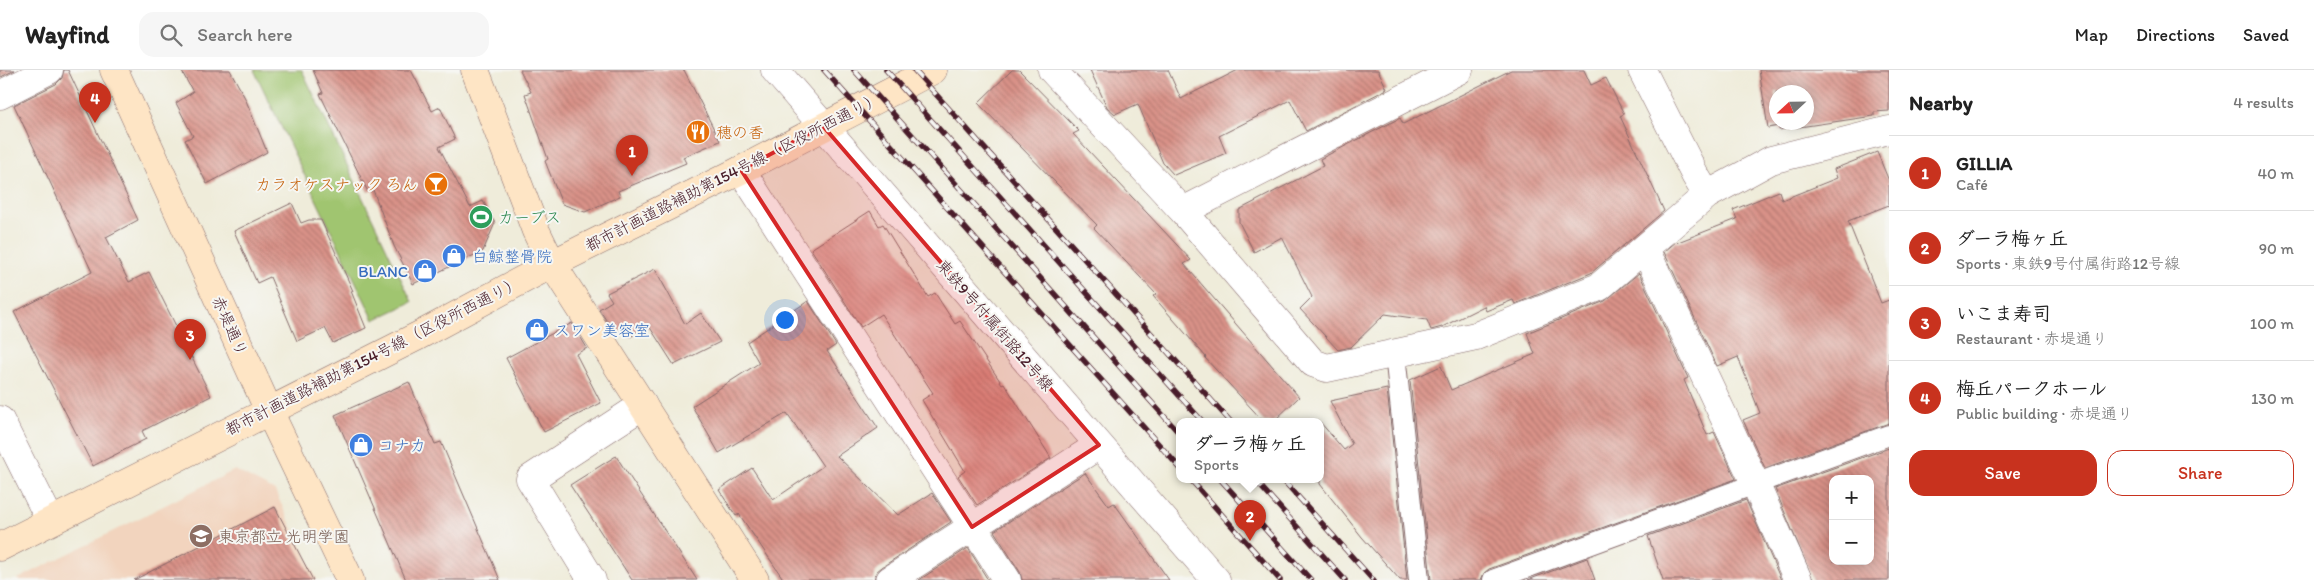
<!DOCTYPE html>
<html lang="en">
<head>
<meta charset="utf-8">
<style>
  :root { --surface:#fff; --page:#f6f6f6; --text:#222; --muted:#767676; --line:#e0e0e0; --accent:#c8321e }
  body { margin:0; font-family:Itim,"Klee One",sans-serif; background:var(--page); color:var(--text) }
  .controls { position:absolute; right:15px; bottom:15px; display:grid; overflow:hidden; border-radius:10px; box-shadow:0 2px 12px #0003 }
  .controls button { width:45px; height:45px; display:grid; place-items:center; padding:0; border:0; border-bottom:1px solid var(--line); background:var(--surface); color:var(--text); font:25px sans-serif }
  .compass { position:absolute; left:1769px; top:15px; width:45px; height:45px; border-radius:50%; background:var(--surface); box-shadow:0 2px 12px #0003; rotate:248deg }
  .you { position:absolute; left:784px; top:249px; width:18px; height:18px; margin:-12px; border:4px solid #fff; border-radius:50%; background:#1a73e8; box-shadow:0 0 0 8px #1a73e833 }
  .badge { display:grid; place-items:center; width:32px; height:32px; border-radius:50%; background:var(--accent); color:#fff; font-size:16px; font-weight:700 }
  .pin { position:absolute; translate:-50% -41px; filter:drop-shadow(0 1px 2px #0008) }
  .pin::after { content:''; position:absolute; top:26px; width:18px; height:15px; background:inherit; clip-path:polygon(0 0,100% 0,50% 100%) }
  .popup { position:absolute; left:1176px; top:348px; width:148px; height:65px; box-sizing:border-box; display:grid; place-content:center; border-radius:10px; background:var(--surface); filter:drop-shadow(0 1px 4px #0005); font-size:16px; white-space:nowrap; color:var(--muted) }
  .popup b { font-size:19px; color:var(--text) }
  .popup::after { content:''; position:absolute; left:50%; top:100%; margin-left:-10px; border:10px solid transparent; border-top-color:var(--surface) }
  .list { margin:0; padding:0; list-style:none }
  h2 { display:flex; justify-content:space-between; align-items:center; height:65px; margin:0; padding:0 20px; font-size:21px }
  h2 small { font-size:16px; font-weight:400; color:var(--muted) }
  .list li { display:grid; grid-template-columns:32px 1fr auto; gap:15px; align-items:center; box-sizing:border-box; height:75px; padding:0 20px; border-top:1px solid var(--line) }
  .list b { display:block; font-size:19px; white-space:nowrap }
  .list p { margin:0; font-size:16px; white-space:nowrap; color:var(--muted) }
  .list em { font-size:16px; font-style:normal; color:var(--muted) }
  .actions { display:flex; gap:10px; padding:15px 20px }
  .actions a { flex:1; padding:11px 0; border:1px solid var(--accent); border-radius:15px; text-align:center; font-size:18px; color:var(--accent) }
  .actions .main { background:var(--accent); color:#fff }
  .icon { flex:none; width:28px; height:28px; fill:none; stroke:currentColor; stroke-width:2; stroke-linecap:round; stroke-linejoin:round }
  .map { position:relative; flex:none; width:1889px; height:510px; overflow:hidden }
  header { display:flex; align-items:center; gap:30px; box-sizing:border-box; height:70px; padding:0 25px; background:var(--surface); border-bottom:1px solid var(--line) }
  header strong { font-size:24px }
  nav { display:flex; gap:28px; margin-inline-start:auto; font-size:18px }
  .search { width:350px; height:45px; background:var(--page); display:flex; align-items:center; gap:12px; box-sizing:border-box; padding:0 18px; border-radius:15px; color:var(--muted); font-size:19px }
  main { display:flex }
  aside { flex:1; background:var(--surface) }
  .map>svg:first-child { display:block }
  .built { fill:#f2d4be }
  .park { fill:#a0c570; stroke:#75724e }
  .building { fill:url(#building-back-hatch); fill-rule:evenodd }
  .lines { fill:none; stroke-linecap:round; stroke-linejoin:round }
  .lane-casing { stroke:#846768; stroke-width:22 }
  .street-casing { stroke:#846768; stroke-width:29 }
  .secondary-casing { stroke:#846768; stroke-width:29 }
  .lane { stroke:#fff; stroke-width:20 }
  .street { stroke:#fff; stroke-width:28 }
  .secondary { stroke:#fee5c5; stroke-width:28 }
  .rail-casing { stroke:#4a1f2b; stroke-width:5.5 }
  .rail { stroke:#f6f6f2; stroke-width:4; stroke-dasharray:11; stroke-linecap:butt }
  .marked { fill:#d62828; fill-opacity:0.2; stroke:#d62828; stroke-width:4; stroke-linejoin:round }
  .labels { text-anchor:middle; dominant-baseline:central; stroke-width:4; stroke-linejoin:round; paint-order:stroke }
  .food-label { font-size:16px; fill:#c56008; stroke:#f6f6f2; text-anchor:start }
  .street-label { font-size:16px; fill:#4a1f2b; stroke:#f6f6f2 }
  .leisure-label { font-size:16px; fill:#27864d; stroke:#f6f6f2; text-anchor:start }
  .shop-label { font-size:16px; fill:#366cbe; stroke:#f6f6f2; text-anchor:start }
  .education-label { font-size:16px; fill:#785e54; stroke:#f6f6f2; text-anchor:start }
</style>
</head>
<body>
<header>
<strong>Wayfind</strong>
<div class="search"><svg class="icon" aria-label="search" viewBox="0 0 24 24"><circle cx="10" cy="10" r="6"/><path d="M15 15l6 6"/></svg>Search here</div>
<nav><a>Map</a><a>Directions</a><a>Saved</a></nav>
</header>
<main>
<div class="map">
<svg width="1889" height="510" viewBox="0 0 1889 510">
  <defs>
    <pattern id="building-back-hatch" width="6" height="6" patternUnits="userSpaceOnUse" patternTransform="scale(1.25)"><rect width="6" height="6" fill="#d99288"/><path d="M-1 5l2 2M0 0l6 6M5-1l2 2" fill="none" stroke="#b2776f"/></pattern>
  </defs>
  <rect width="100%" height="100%" fill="#f6f6f2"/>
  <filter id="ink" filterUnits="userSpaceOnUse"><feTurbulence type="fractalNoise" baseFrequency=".02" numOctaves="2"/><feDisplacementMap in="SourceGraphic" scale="10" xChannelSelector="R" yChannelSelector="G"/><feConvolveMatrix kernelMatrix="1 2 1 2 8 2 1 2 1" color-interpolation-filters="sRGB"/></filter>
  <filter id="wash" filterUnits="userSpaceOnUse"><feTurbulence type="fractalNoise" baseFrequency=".0096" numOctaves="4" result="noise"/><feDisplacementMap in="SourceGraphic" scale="20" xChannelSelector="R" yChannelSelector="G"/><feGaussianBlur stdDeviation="1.12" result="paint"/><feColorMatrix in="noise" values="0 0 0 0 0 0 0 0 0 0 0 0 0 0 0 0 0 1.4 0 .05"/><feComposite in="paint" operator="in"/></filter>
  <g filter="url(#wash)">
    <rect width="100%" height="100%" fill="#efecda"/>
    <path class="built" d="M235 400 275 421 317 510H16Z"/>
    <path class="park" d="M254 0H302L412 232 374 250Z"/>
    <g id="blocks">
      <path class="building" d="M0 0H15L1 7Z
        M64 0H68L138 150 106 167 129 212 149 202 211 326 142 361 146 369 93 396 14 242 92 202 14 35 56 14 62 8Z
        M181 0H230L245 28 267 82 207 114 185 70 193 66 176 33 193 22Z
        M313 0H411L432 41 440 37 455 69 439 77 470 137 483 131 495 153 483 181 413 214 394 176 373 120 368 122 320 24 323 23Z
        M520 0H684L720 71 683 87 686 93 618 121 620 126 585 142 562 134 545 91 548 89 525 24 531 22Z
        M1012 0H1019L1079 61 1073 64 1191 190 1184 194 1299 327 1273 352H1264L1205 288 1206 287 1153 226 1156 224 1094 158 1097 155 978 33Z
        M1090 0H1168L1181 29 1238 0H1378L1387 19 1306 61 1290 30 1219 66 1226 83 1174 105 1163 93 1138 34 1115 44 1107 37Z
        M1511 0H1584L1591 15 1606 8 1624 44 1620 46 1664 141 1591 203 1515 234 1513 230 1486 241 1484 236 1442 257 1431 260 1427 250 1385 244 1351 277 1338 280 1300 239 1312 227 1282 167 1254 182 1239 152V140L1323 96 1320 89 1400 48 1403 54Z
        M1759 0H1889V41L1874 42V46L1779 60V56L1768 58ZM1776 22H1806V52H1776Z
        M1877 82 1889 111V135L1848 151 1881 233 1889 230V353L1765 398 1743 350 1760 343 1738 287 1717 296 1664 182 1677 171 1678 172 1737 149 1733 140 1779 121 1782 130 1837 108 1834 99Z
        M292 133 301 153 309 150H321L353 221H351L366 258 333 273 325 258 297 271 270 207 257 213 234 161Z
        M870 141 879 156 883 154 928 227 935 223 955 254 960 251 1002 314 1004 313 1051 388 977 435 958 406 965 401 922 330 933 323 881 244 861 257 811 179Z
        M655 199 685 254 701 243 720 272 674 295 649 256 630 267 625 258 615 264 599 239 612 231 607 223Z
        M1639 203 1688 308 1684 310 1707 365 1714 362 1736 409 1489 499 1484 503 1481 510H1431L1410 310 1441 296 1451 320 1535 284 1527 263 1605 231Z
        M808 231 836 275 827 281 878 358 837 386 898 445 932 423 951 452 882 497 876 502 874 510H784L739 444 736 446 719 420 752 398 773 430 823 396 787 343 719 383 692 336 759 293 747 272Z
        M572 253 587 278 576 284 601 333 544 362 506 288Z
        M409 312 435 374 441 372 500 510H406L335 345Z
        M1387 319 1407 510H1400L1362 467 1320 414V352L1344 380 1352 374 1330 331Z
        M1889 378V510H1813L1775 419ZM1833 409H1870V491H1833Z
        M616 386 697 510H632L570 415Z
        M1085 403 1109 436 1114 433 1169 510H1022L1020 502 994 461Z
        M1746 430 1781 510H1663L1648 466Z
        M275 437 313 510H134Z
        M968 478 988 510H919Z
        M1587 488 1595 510H1528Z"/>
    </g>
  </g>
  <g filter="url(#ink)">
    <use href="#blocks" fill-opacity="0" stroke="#846768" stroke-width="1"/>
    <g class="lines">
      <g class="lane-casing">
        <path id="lane" d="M1395 284 1419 510
          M1493 510 1889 365"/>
      </g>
      <g class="street-casing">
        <path id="street" d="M775 0 1216 510
          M1052 0 1183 141 1313 293 1327 298 1476 266 1599 217 1707 125 1771 90 1889 60
          M1642 0 1695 105 1707 125
          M0 25 49 0
          M741 100 1007 510
          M1183 141 1459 0
          M1645 179 1755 413 1798 510
          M0 350 50 450
          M592 510 530 409 643 335
          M890 510 1099 375"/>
      </g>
      <g class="secondary-casing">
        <path id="secondary" d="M114 0 269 341 350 510
          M475 0 536 161 552 194 755 510
          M0 477 418 266 552 194 741 100 933 0"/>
      </g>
      <use href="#lane" class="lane"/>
      <use href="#street" class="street"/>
      <use href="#secondary" class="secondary"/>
      <g class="rail-casing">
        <path id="rail" d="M824 0 1180 398
          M854 0 1180 364
          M886 0 1203 352
          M914 0 1231 352
          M1191 410 1280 510
          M1221 410 1311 510
          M1255 410 1345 510
          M1283 410 1373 510"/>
      </g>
      <use href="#rail" class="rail"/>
    </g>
  </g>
  <path class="marked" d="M823 56 1099 375 972 457 741 100Z"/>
  <defs>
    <g id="restaurant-disc" transform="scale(1.25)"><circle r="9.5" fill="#e8710a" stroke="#f6f6f2"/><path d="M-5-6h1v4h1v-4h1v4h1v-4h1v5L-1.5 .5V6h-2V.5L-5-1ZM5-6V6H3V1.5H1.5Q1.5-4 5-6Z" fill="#fff"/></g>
    <g id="bar-disc" transform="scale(1.25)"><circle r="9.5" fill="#e8710a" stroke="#f6f6f2"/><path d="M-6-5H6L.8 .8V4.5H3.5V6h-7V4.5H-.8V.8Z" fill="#fff"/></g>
    <g id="stadium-disc" transform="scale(1.25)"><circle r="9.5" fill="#2e9e5b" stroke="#f6f6f2"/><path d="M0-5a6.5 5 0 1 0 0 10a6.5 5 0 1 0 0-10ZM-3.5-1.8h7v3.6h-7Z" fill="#fff"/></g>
    <g id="shop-disc" transform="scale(1.25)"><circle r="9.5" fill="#3f7fe0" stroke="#f6f6f2"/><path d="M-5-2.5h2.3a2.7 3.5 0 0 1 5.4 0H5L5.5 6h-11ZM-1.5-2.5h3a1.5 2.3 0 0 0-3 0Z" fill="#fff"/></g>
    <g id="school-disc" transform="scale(1.25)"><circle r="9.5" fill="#8d6e63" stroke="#f6f6f2"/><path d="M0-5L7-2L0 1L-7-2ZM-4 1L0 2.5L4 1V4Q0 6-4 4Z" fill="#fff"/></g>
  </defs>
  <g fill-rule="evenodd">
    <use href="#restaurant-disc" x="698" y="62"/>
    <use href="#bar-disc" x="436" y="114"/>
    <use href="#stadium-disc" x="481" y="147"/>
    <use href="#shop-disc" x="454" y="186"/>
    <use href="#shop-disc" x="425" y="201"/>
    <use href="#shop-disc" x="537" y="260"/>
    <use href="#shop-disc" x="361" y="375"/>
    <use href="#school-disc" x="201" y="466"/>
  </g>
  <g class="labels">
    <g class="food-label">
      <text x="716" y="62">穂の香</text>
      <text x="418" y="114" text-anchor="end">カラオケスナック ろん</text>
    </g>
    <g class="street-label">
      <text transform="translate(733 102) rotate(-27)">都市計画道路補助第154号線（区役所西通り）</text>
      <text transform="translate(995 255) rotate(49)">東鉄9号付属街路12号線</text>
      <text transform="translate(230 256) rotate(66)">赤堤通り</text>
      <text transform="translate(373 286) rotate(-27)">都市計画道路補助第154号線（区役所西通り）</text>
    </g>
    <g class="leisure-label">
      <text x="498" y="147">カーブス</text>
    </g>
    <g class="shop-label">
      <text x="472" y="186">白鯨整骨院</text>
      <text x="408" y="201" text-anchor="end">BLANC</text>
      <text x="554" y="260">スワン美容室</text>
      <text x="378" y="375">コナカ</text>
    </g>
    <g class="education-label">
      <text x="218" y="466">東京都立 光明学園</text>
    </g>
  </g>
</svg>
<div class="controls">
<button>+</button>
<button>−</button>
</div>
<svg class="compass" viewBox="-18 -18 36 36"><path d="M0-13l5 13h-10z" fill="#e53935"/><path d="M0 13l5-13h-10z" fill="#767676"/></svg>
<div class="you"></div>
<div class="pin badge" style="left:632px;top:106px">1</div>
<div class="pin badge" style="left:1250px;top:471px">2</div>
<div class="popup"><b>ダーラ梅ヶ丘</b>Sports</div>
<div class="pin badge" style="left:190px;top:290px">3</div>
<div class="pin badge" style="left:95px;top:53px">4</div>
</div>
<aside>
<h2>Nearby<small>4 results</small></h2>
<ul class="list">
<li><span class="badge">1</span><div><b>GILLIA</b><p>Café</p></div><em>40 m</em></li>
<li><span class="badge">2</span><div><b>ダーラ梅ヶ丘</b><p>Sports · 東鉄9号付属街路12号線</p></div><em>90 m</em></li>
<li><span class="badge">3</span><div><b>いこま寿司</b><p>Restaurant · 赤堤通り</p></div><em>100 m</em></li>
<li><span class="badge">4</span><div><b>梅丘パークホール</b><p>Public building · 赤堤通り</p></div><em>130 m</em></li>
</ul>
<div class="actions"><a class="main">Save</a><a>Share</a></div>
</aside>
</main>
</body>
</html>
